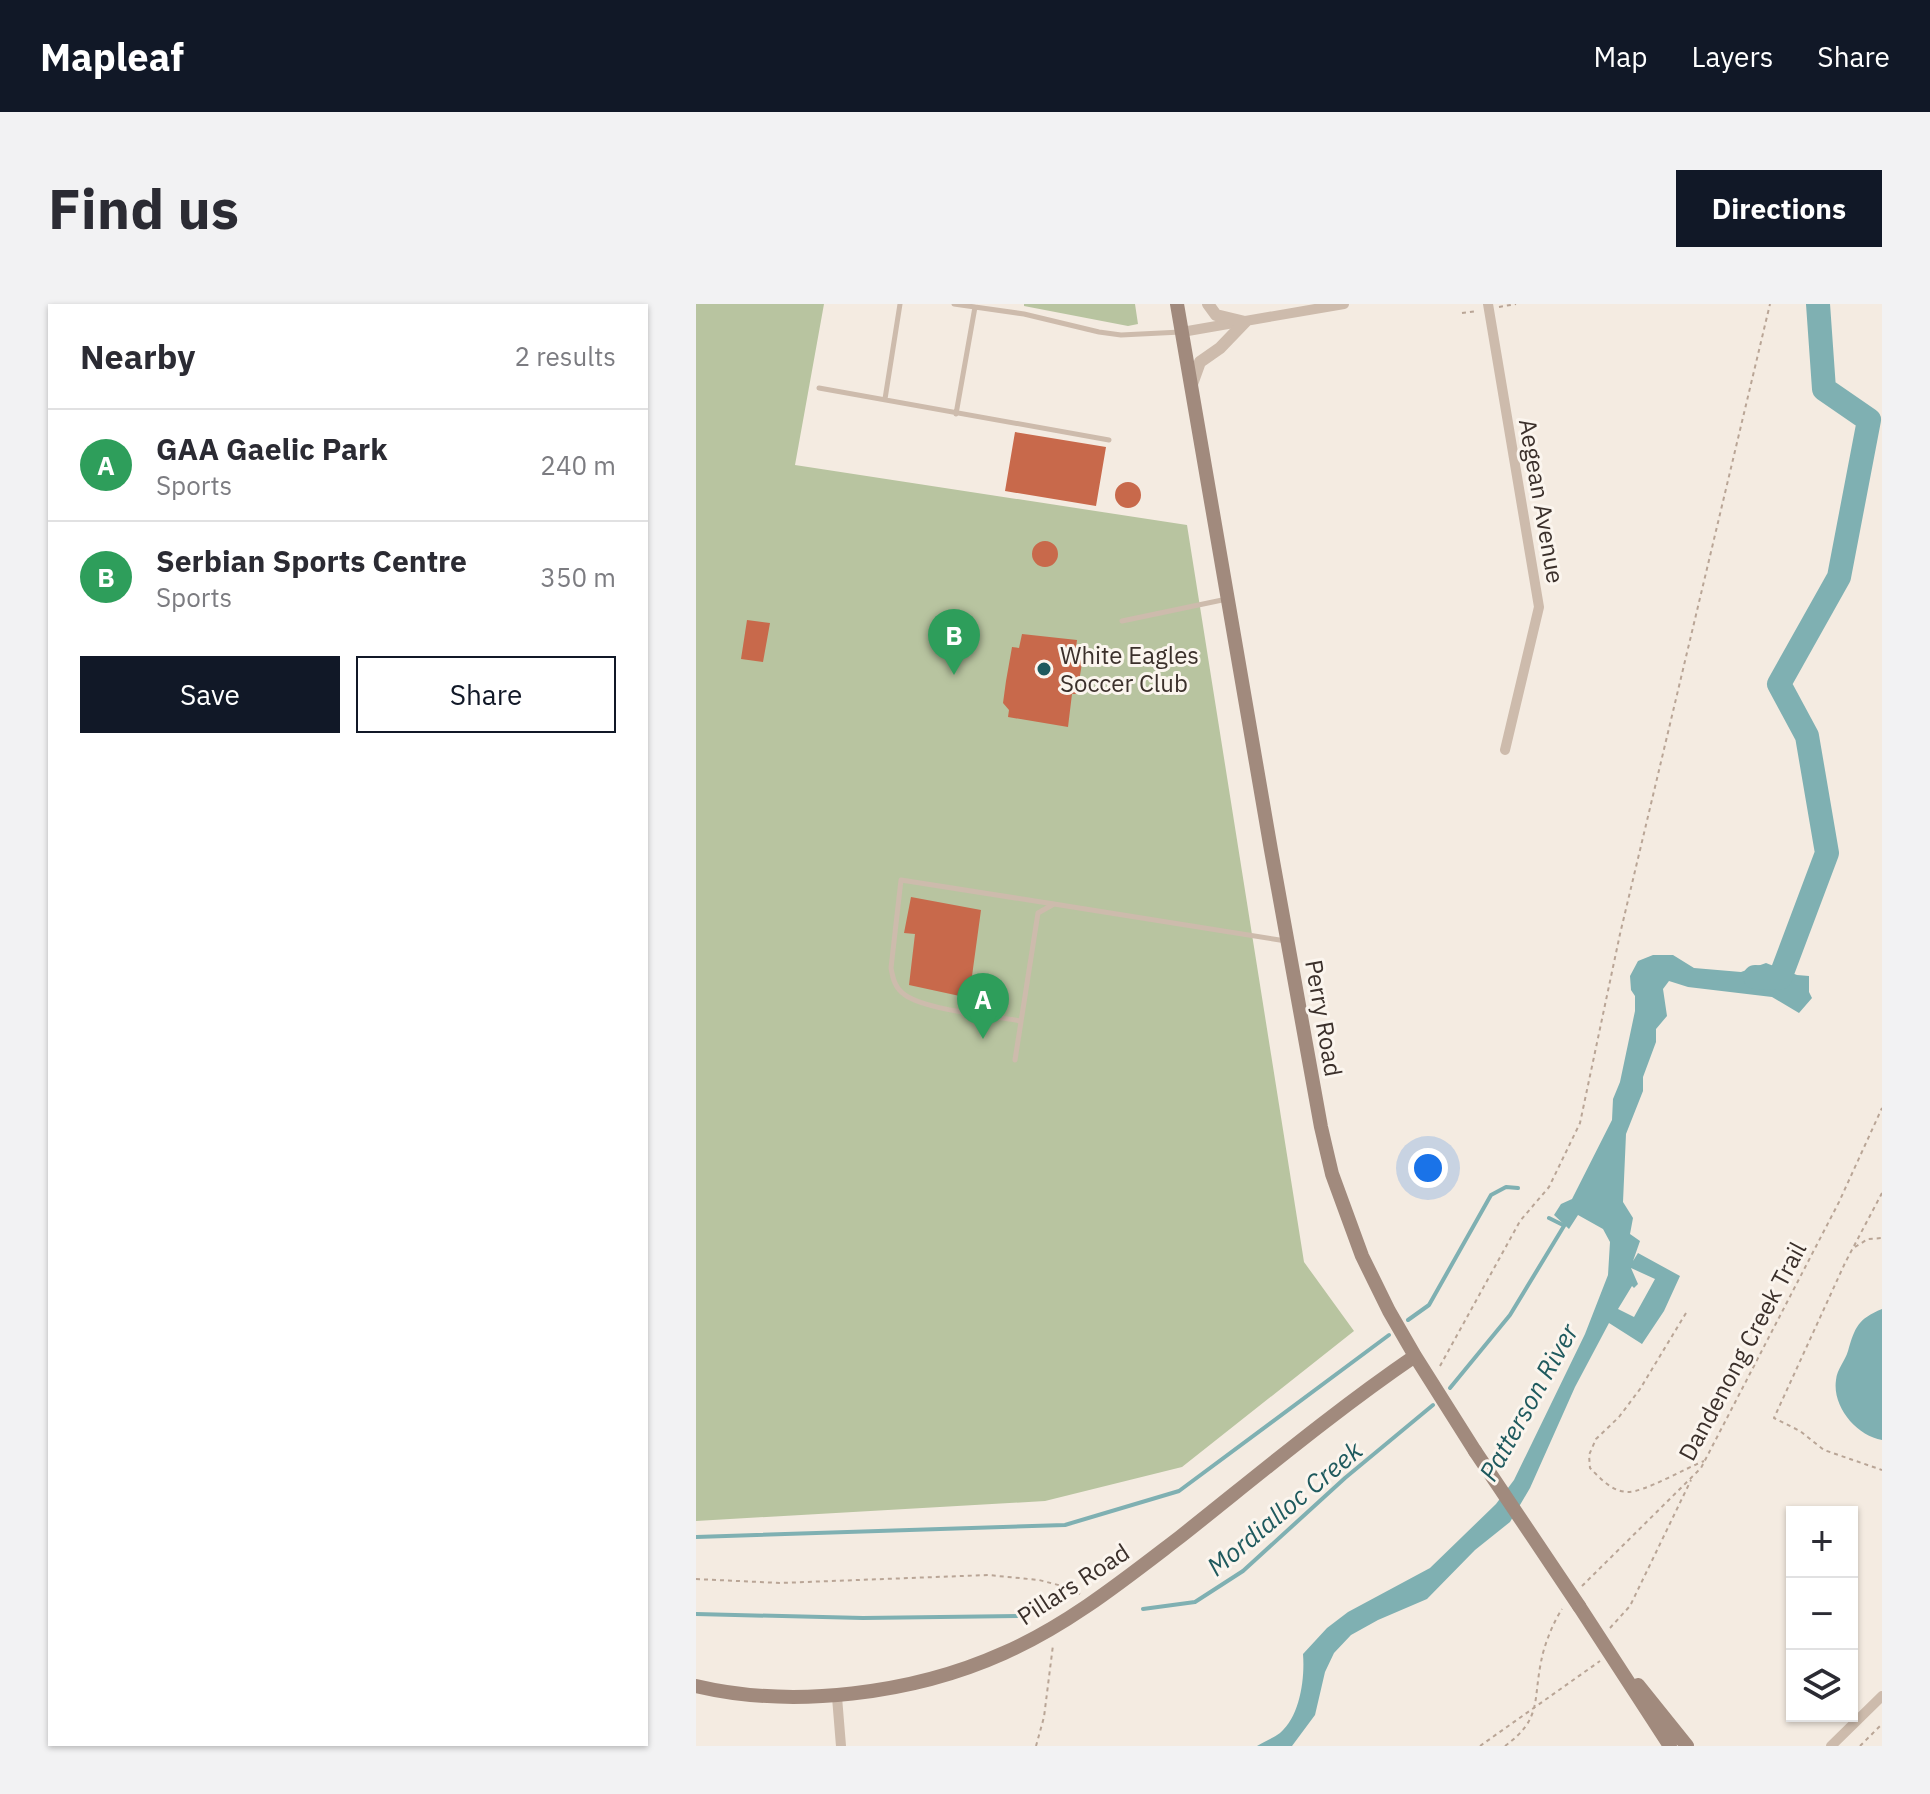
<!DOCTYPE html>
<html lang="en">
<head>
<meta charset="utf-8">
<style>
  :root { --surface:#fff; --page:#f2f2f3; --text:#2b2b33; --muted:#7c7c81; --line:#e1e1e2; --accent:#111827 }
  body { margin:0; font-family:"IBM Plex Sans",sans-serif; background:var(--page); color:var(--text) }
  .controls { position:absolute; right:24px; bottom:24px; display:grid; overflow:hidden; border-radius:0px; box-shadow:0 2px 6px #0004 }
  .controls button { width:72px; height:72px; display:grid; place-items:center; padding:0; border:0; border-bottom:2px solid var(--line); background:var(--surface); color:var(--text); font:40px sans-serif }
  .you { position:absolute; left:732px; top:864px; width:28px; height:28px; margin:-20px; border:6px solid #fff; border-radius:50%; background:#1a73e8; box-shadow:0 0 0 12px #1a73e833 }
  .badge { display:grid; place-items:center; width:52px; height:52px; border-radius:50%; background:var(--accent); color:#fff; font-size:26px; font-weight:700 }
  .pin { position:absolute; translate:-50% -66px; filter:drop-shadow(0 2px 4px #0008) }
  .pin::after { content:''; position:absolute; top:42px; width:28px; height:24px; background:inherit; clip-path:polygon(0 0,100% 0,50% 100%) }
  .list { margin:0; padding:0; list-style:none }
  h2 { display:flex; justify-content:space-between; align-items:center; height:104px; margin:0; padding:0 32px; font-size:34px }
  h2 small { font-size:26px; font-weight:400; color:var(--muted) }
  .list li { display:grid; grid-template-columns:52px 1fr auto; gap:24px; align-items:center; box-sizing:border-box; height:112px; padding:0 32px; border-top:2px solid var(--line) }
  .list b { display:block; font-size:30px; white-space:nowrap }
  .list p { margin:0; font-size:26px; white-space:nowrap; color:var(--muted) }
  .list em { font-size:26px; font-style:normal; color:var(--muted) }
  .actions { display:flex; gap:16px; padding:24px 32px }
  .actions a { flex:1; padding:18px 0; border:2px solid var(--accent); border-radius:0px; text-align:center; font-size:28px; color:var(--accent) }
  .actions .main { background:var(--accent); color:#fff }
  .icon { flex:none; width:44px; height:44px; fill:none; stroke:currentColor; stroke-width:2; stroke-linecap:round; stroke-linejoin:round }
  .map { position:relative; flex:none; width:1186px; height:1442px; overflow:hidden; border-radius:0px }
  header { display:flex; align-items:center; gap:48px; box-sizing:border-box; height:112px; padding:0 40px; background:var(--accent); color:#fff }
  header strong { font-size:38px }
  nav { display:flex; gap:44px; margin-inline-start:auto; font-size:28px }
  .intro { display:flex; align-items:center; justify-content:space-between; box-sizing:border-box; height:192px; padding:0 48px }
  h1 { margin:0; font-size:56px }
  .button { padding:20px 36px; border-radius:0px; background:var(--accent); color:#fff; font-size:28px; font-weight:700 }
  main { display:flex; gap:48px; padding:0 48px }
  aside { flex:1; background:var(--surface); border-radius:0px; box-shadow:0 2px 6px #0004 }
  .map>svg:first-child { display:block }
  .green { fill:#b8c4a0 }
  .water { fill:#7fb0b2; fill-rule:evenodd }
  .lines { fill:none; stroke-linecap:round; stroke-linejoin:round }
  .stream { stroke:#7fb0b2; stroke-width:4 }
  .river { stroke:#7fb0b2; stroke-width:24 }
  .building { fill:#c8694b }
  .path { stroke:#b9a596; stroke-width:2; stroke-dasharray:4 4; stroke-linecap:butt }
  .service { stroke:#cdbbac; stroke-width:5 }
  .minor { stroke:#cdbbac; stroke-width:10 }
  .tertiary { stroke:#cdbbac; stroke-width:12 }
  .secondary { stroke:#a18a7d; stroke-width:14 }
  .secondary-bridge { stroke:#a18a7d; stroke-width:14 }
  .poi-dot { fill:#1f5a5e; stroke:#fbf5ee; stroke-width:3 }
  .labels { text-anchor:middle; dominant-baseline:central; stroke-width:6; stroke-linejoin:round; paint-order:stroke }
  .street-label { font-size:24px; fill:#3b302b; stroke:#fbf5ee }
  .poi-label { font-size:24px; fill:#3b302b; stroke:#fbf5ee; text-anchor:start }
  .water-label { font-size:26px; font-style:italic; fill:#1f5a5e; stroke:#fbf5ee }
</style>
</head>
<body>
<header>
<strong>Mapleaf</strong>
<nav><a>Map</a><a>Layers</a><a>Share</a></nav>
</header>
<div class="intro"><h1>Find us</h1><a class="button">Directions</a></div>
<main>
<aside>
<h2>Nearby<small>2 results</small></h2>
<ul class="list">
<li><span class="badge" style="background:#2e9e5b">A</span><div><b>GAA Gaelic Park</b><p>Sports</p></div><em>240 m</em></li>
<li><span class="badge" style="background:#2e9e5b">B</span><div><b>Serbian Sports Centre</b><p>Sports</p></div><em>350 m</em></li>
</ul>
<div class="actions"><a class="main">Save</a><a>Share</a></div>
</aside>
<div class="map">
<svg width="1186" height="1442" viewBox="0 0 1186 1442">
  <rect width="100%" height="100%" fill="#f4ebe1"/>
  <path class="green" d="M0 0H128L99 161 491 221 608 958 658 1027 486 1163 349 1197 0 1217Z
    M328 0H439L442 20 432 22 328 2Z"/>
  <path class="water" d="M957 651H977L998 664 1045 668 1070 659 1101 671 1113 672V688L1116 694 1103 709 1076 693 992 683 973 677 967 685 971 712 960 725V738L947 773V787L930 830 927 898 937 914 934 930 944 937 937 957 942 949 984 972 968 1007 946 1040 913 1019 879 1083 834 1184 814 1218 779 1246 731 1295 682 1316 655 1331 638 1349 629 1368 619 1411 596 1442H561C568 1438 577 1434 584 1429 604 1412 609 1375 607 1350L631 1324 652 1308 734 1264 800 1200 818 1176 889 1030 912 971 914 938 907 925 882 911 873 925 858 911 865 900 876 895 916 816 917 795 924 778 939 707V692L935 686 934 672 942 657ZM935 964 959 975 938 1013 922 1005 936 982 938 984 942 980Z
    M1186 1005V1136C1161 1132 1136 1103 1140 1076 1141 1065 1149 1057 1152 1047 1159 1023 1162 1015 1186 1005Z"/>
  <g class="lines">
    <path class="stream" d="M853 914 867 921
      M712 1016 733 1001 795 891 810 883 822 884
      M754 1084 814 1011 871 917
      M0 1233 369 1221 483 1187 693 1031
      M447 1305 499 1298 547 1267 649 1174 737 1101
      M0 1310 167 1314 325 1312"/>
    <path class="river" d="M1059 673 1084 674 1131 549 1111 432 1083 380 1143 273 1173 116 1128 85 1122 0"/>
  </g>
  <path class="building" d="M319 128 410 143 400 202 309 187Z
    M419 191a13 13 0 1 1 26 0a13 13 0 1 1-26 0Z
    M336 250a13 13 0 1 1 26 0a13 13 0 1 1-26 0Z
    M51 316 74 319 67 358 45 355Z
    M326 330 381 336 379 352 387 353 381 390H376L372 423 312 413 313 406 307 399 310 377 316 343 323 344Z
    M215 593 285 606 273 694 213 681 219 630 208 629Z"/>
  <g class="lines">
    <path class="path" d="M803 3 820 0
      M766 9 781 7
      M1186 889 1149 959 1078 1114 1104 1127 1128 1146 1186 1166
      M1159 943 1172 935 1186 934
      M990 1009 944 1085 923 1113 900 1135 893 1151 894 1164C904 1174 915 1187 931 1188 947 1189 990 1164 1008 1157
      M744 1062 824 917 853 883 884 819 924 630 1074 0
      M0 1275 84 1279 292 1271 343 1276 370 1283 384 1290
      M886 1282 1005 1164 1143 898 1186 804
      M914 1324 934 1302 995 1176
      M340 1442 348 1413 357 1341
      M784 1442 904 1357
      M809 1442C846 1415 837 1397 845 1358 848 1341 857 1319 866 1305
      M1164 1442 1186 1420"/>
    <path class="service" d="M258 0 328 10 403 28 425 31 485 28
      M123 84 413 136
      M189 95 204 0
      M260 110 279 3
      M426 317 531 295
      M325 717C297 712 230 706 209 691 199 684 197 675 195 664L205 576 358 600
      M319 756 342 609 358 600 590 637"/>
    <path class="minor" d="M792 0 843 303 809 446
      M486 28 648 0
      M141 1393 145 1442
      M1135 1442 1186 1392"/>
    <path class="tertiary" d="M512 0 520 11 549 18
      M495 83 504 58 524 44 549 18"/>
    <path class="secondary" d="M481 0 575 546 625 823 636 870 666 952 693 1007 719 1052 779 1147
      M883 1302 974 1442
      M942 1381 991 1442
      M0 1382C97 1405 217 1390 308 1349 372 1321 429 1275 484 1233 561 1172 637 1108 719 1052"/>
    <path class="secondary-bridge" d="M779 1147 883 1302"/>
  </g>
  <circle class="poi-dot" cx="348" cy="365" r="8"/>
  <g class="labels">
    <g class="street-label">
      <text transform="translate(846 197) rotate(80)">Aegean Avenue</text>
      <text transform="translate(628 714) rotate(80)">Perry Road</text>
      <text transform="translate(1046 1047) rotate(-62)">Dandenong Creek Trail</text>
      <text transform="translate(377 1280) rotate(-33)">Pillars Road</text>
    </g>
    <g class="poi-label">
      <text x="364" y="351">White Eagles<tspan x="364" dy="28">Soccer Club</tspan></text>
    </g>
    <g class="water-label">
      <text transform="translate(832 1098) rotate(-61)">Patterson River</text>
      <text transform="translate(588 1204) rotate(-40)">Mordialloc Creek</text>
    </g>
  </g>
</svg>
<div class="controls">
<button>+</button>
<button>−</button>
<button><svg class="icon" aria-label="layers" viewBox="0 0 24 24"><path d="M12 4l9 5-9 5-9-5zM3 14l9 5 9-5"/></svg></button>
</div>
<div class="you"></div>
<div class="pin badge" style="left:287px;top:735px;background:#2e9e5b">A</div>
<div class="pin badge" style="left:258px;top:371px;background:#2e9e5b">B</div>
</div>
</main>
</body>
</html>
